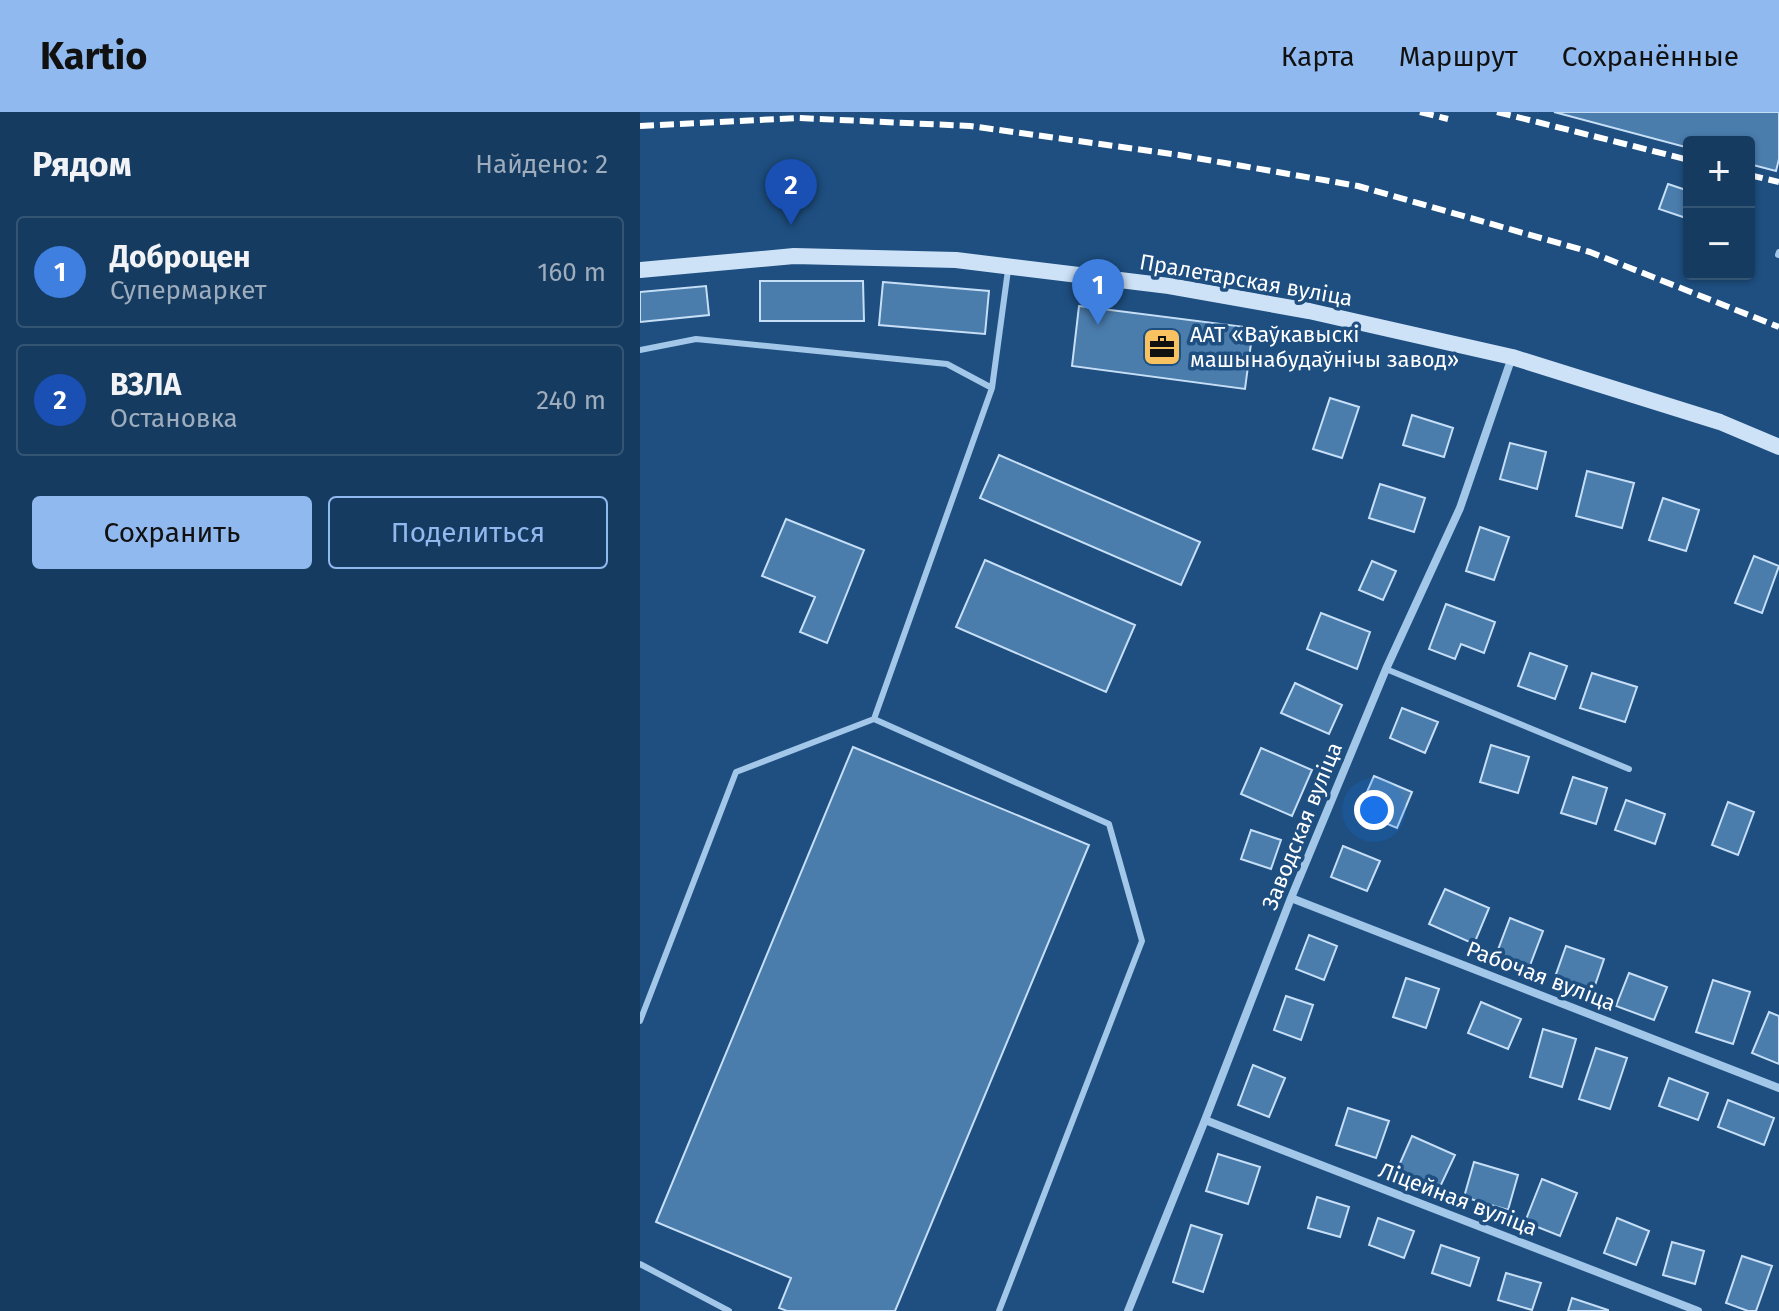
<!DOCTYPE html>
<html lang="ru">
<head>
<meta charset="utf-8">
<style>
  :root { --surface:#163b60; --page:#1f4266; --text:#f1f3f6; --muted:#9eadbd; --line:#355575; --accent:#90b9f0 }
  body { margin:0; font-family:"Fira Sans",sans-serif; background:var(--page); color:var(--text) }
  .controls { position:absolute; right:24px; top:24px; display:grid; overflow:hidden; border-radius:8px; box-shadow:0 2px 6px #0004 }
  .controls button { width:72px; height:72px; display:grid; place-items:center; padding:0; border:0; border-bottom:2px solid var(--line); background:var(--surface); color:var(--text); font:40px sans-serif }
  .you { position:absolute; left:734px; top:698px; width:28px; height:28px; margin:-20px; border:6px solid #fff; border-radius:50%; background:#1a73e8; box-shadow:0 0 0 12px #1a73e833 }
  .badge { display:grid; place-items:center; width:52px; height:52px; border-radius:50%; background:var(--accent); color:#fff; font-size:26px; font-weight:700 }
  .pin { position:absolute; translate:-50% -66px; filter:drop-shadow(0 2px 4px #0008) }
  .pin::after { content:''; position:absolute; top:42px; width:28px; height:24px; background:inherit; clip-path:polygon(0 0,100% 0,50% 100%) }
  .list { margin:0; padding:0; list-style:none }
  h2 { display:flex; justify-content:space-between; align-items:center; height:104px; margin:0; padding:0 32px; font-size:34px }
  h2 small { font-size:26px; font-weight:400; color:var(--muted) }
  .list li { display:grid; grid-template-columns:52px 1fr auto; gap:24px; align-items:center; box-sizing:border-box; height:112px; margin:0 16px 16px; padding:0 16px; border:2px solid var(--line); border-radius:8px }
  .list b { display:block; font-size:30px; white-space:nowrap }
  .list p { margin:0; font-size:26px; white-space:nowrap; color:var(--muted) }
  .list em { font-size:26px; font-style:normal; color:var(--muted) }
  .actions { display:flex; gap:16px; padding:24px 32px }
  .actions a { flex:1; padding:18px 0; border:2px solid var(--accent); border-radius:8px; text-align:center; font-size:28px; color:var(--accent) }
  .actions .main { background:var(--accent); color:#111 }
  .map { position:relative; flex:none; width:1139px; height:1199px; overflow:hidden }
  header { display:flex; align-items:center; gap:48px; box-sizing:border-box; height:112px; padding:0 40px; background:var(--accent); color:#111 }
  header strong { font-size:38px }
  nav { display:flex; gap:44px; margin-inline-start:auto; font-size:28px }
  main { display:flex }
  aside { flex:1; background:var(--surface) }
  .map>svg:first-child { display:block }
  .building { fill:#4a7cac; stroke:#c6dff6; stroke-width:2 }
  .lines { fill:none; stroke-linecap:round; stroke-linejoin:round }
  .lane { stroke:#a2c7e8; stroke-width:6 }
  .street { stroke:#a2c7e8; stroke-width:8 }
  .secondary { stroke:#cde2f7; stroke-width:16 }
  .rail { stroke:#fff; stroke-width:6; stroke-dasharray:14 6; stroke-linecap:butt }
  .labels { text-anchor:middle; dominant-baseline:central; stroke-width:7; stroke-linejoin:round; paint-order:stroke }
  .street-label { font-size:22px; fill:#fff; stroke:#1e4f80 }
  .poi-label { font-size:22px; fill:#fff; stroke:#1e4f80; text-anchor:start }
</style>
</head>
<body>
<header>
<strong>Kartio</strong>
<nav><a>Карта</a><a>Маршрут</a><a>Сохранённые</a></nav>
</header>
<main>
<aside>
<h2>Рядом<small>Найдено: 2</small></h2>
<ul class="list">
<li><span class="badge" style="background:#3f7fe0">1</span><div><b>Доброцен</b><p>Супермаркет</p></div><em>160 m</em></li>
<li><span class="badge" style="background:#1a4fb4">2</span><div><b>ВЗЛА</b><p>Остановка</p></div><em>240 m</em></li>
</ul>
<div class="actions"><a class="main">Сохранить</a><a>Поделиться</a></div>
</aside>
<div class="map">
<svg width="1139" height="1199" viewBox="0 0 1139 1199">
  <rect width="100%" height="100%" fill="#1e4f80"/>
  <path class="building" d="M914 0H1139V47L1136 59 1109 52V30H1049V36Z
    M1028 72 1049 79V107L1019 97Z
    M120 169H223L224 209H120Z
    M243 170 349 179 345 222 239 213Z
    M66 174 69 203 0 210V180Z
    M439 194 613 216 605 277 432 254Z
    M690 286 719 295 702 346 673 337Z
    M772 303 813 316 804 345 763 333Z
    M870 331 906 340 897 377 860 367Z
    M359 343 560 430 541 473 340 386Z
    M947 359 994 371 982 416 936 404Z
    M740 372 785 386 774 420 729 406Z
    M1023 386 1059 398 1046 439 1009 428Z
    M146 407 224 438 187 531 160 520 175 485 122 464Z
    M840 415 869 425 854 468 826 459Z
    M1114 444 1139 454 1122 501 1095 491Z
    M345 448 495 513 466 580 316 515Z
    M732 449 756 459 743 488 719 478Z
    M806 492 855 510 844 541 821 532 815 547 789 537Z
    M681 501 730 520 717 557 667 537Z
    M890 541 927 554 915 587 878 574Z
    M952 561 997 575 985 610 940 596Z
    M655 571 702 593 689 622 641 601Z
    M762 596 798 610 785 641 750 626Z
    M851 633 889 645 878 681 840 670Z
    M213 635 449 733 255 1199H147L139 1196 151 1166 16 1110Z
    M621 636 672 658 652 704 601 682Z
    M734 664 772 680 757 716 718 700Z
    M933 665 967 676 956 712 921 701Z
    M986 688 1025 702 1015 732 975 718Z
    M1088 690 1114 700 1098 743 1072 733Z
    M611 718 641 728 631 757 601 747Z
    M703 734 740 749 727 779 691 765Z
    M805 777 849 796 834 832 789 812Z
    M870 806 903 819 889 856 856 843Z
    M669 823 697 834 684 868 656 857Z
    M926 834 964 847 953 879 915 865Z
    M989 861 1027 875 1014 908 976 894Z
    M766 866 799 877 786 916 753 905Z
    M1073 868 1110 880 1093 932 1056 920Z
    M646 884 673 893 661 928 634 918Z
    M841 890 881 907 868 937 828 921Z
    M1129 900 1139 904V952L1112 941Z
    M903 917 936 927 922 975 890 965Z
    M956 936 987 946 970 997 939 987Z
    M613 953 645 966 629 1005 598 993Z
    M1029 966 1068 981 1058 1008 1019 994Z
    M1088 988 1134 1006 1124 1033 1078 1015Z
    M708 996 749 1009 736 1046 696 1033Z
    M772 1024 815 1043 799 1077 757 1058Z
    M578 1042 620 1055 608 1092 566 1079Z
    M834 1050 878 1063 868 1098 824 1085Z
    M902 1067 937 1081 920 1124 885 1110Z
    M677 1085 709 1095 700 1125 668 1116Z
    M738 1106 774 1119 764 1146 729 1133Z
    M977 1106 1009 1119 996 1153 964 1141Z
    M551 1113 582 1123 563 1180 533 1170Z
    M1032 1130 1064 1139 1055 1172 1023 1163Z
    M801 1133 839 1146 830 1174 792 1161Z
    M1102 1144 1132 1154 1116 1199H1108L1086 1191Z
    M866 1161 901 1171 892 1198 858 1188Z
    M932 1186 968 1198V1199H928Z"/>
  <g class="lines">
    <path class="lane" d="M1138 143 1139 140
      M0 238 56 227 307 252 352 276 234 607 96 660 0 909
      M352 276 368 158
      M746 557 989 657
      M234 607 469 712 502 829 359 1199
      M0 1152 89 1199"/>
    <path class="street" d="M651 786 1139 976
      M565 1008 1058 1199
      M488 1199 565 1008 651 786 746 557 820 396 872 245"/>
    <path class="secondary" d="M0 158 154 144 316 148 529 174 669 199 872 245 1080 310 1139 335"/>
    <path class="rail" d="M780 0 808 7
      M857 0 1049 48
      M0 14 159 6 330 14 539 43 718 74 950 140 1139 215
      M1109 63 1139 70"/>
  </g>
  <defs>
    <g id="office-square" transform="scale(2)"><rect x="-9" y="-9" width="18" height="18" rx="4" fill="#f8c261" stroke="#1e4f80"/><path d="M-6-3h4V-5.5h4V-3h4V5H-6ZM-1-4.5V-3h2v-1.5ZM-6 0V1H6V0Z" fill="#111"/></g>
  </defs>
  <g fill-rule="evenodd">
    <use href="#office-square" x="522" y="235"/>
  </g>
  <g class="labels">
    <g class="street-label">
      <text transform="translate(606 168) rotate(10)">Пралетарская вуліца</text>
      <text transform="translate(662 714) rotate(-68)">Заводская вуліца</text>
      <text transform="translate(901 864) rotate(21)">Рабочая вуліца</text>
      <text transform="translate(818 1087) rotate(21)">Ліцейная вуліца</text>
    </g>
    <g class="poi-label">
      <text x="550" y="222">ААТ «Ваўкавыскі<tspan x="550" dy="25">машынабудаўнічы завод»</tspan></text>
    </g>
  </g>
</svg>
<div class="controls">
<button>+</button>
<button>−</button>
</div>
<div class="you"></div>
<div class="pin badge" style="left:458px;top:213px;background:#3f7fe0">1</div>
<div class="pin badge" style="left:151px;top:113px;background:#1a4fb4">2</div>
</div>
</main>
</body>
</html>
